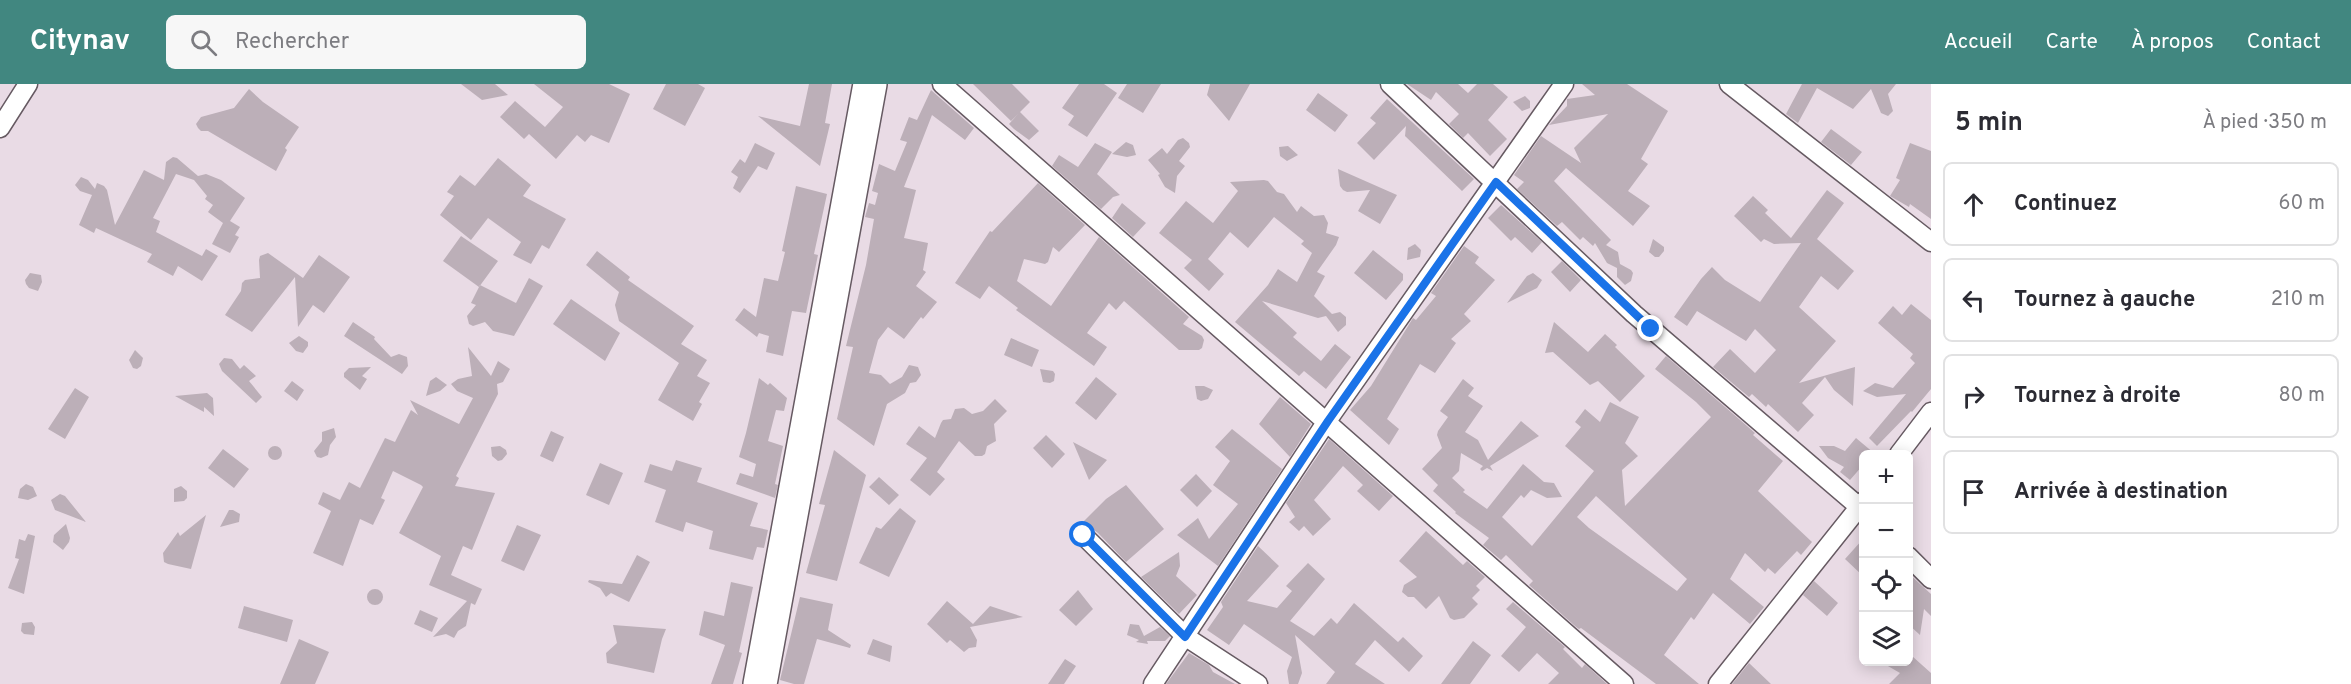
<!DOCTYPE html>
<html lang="fr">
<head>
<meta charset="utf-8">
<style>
  :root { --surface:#fff; --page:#f7f7f7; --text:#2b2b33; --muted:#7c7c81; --line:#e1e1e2; --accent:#418780 }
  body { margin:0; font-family:Overpass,sans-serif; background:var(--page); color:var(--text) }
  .controls { position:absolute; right:18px; bottom:18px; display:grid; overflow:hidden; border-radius:9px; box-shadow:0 3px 15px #0003 }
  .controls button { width:54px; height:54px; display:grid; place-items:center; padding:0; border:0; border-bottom:2px solid var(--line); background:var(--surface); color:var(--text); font:30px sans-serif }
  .stop { position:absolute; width:18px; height:18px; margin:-14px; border:4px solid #1a73e8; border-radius:50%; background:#fff }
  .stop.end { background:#1a73e8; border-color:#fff; box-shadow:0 2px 6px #0008 }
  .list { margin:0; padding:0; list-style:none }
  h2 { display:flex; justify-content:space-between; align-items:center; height:78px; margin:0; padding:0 24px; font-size:26px }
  h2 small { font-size:20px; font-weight:400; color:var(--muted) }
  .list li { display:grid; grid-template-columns:39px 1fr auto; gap:18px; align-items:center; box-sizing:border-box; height:84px; margin:0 12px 12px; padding:0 12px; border:2px solid var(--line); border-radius:9px }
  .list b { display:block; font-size:22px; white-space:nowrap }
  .list em { font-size:20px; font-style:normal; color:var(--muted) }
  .icon { flex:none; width:33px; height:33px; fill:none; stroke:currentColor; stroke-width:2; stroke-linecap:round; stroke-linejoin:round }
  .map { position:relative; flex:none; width:1931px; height:600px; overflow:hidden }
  header { display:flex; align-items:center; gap:36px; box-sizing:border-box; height:84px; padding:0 30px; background:var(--accent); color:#fff }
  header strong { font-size:28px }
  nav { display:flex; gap:33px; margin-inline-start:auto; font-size:21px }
  .search { width:420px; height:54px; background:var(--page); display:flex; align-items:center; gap:15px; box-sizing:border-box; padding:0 21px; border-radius:9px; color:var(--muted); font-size:22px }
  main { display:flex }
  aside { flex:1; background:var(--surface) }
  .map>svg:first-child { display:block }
  .building { fill:#bcafb8; fill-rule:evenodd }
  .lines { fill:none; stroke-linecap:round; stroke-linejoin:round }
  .street-casing { stroke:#665a62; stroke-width:21 }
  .highway-casing { stroke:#665a62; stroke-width:36 }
  .street { stroke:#fff; stroke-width:18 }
  .highway { stroke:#fff; stroke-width:33 }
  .route { stroke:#1a73e8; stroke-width:8 }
</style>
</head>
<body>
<header>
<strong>Citynav</strong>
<div class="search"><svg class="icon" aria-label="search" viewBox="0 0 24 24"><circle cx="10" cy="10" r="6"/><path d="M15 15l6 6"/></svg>Rechercher</div>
<nav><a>Accueil</a><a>Carte</a><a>À propos</a><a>Contact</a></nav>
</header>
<main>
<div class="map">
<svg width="1931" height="600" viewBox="0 0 1931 600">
  <rect width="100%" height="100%" fill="#e9dbe5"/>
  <path class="building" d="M461 0H495L508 11 482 16Z
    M534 0H609L630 10 609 59 591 51 585 58 577 51 556 75 529 50 524 55 500 33 515 17 545 43 563 23Z
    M666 0H698L705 4 685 42 653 25Z
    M809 0H832L825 39 830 40 820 82 758 32 800 42Z
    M973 0H1012L1030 18 1020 28 1039 47 1029 56 1014 45 1009 40 1018 30 1011 37Z
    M1079 0H1104L1117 9 1087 53 1068 41 1074 32 1062 24Z
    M1127 0H1161L1143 29 1118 14Z
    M1210 0H1250L1229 37 1207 11Z
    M1407 0H1458L1468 9 1477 0H1493L1508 13 1488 36 1507 55 1490 72 1468 49 1463 54 1449 40 1459 30 1436 8 1431 16Z
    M1582 0H1627L1668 27 1641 75 1648 80 1628 107 1650 122 1633 142 1566 84 1554 97 1611 156 1606 161 1618 168 1620 180 1631 186 1633 189 1631 197 1625 201 1617 193V184L1607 179 1595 159 1593 162 1583 153 1580 156 1562 138 1557 142 1517 105 1524 98 1514 91 1541 52 1581 79 1574 64 1608 30 1549 41 1567 22V15L1595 11Z
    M1802 0H1896L1888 10 1893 27 1888 32 1881 29 1871 5 1853 25 1817 4 1798 39 1786 30Z
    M249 5 263 18 299 43 285 64 287 66 276 87 208 47H201L198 44 196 40 201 33 234 24Z
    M931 6 974 44 965 56 932 31 904 103 916 106 904 154 928 159 923 186 926 188 916 202 937 218 923 235 921 233 904 255 888 243 878 256 869 289 881 291 890 300 902 293 909 281 918 283 921 291 916 298 910 299 905 309 887 320 874 362 837 335 853 263 846 262 866 181 874 135 865 133 869 119 875 121 878 109 872 107 879 80 895 87 907 58 900 56 909 33 917 36Z
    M1318 9 1348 31 1335 48 1306 26Z
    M1525 12 1530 17V24L1522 27 1513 18Z
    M1387 15 1474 95 1462 107 1405 52 1406 42 1374 76 1357 59 1376 39 1370 34Z
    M1831 45 1862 68 1851 81 1821 58Z
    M1183 54 1189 59 1190 63 1179 77 1185 82 1177 92 1175 109 1165 103 1158 91 1160 90 1148 76 1162 64 1167 70 1178 56Z
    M1126 58 1133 61 1136 71 1127 73 1112 70Z
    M755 59 775 69 767 86 758 82 740 109 733 104 738 93 731 88 740 75 745 79Z
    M1095 59 1112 68 1097 90 1120 111 1113 113 1101 125 1052 82 1059 71 1078 83Z
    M1910 59 1931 67V135L1910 120 1909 123 1890 112 1900 96 1896 94Z
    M1288 62 1298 71 1287 77 1280 72 1279 63Z
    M173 73 177 74 198 92 206 90 221 96 245 114 230 137 240 143 235 151 239 153 230 169 212 160 223 139 208 128 213 121 205 115 207 112 194 96 176 90 153 134 160 137 156 148 202 172 206 165 218 172 202 197 178 182 173 192 147 178 152 170 96 144 94 149 79 141 92 111 80 107 75 101 81 93 88 96 95 105 97 99 104 102 107 106 115 141 144 86 164 96 166 78Z
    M498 74 531 101 523 112 566 135 549 165 542 161 531 180 513 171 521 158 488 134 471 156 440 131 454 112 447 108 460 91 475 102Z
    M1338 85 1397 111 1380 140 1358 127 1370 106 1347 108 1343 106 1340 102Z
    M1264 96 1268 97 1277 108 1284 110 1297 128 1301 122 1314 132 1324 131 1328 139 1326 149 1339 153 1336 161 1317 188 1325 192 1314 212 1332 230 1340 228 1346 233V241L1338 248 1326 232 1318 234 1262 217 1297 249 1293 253 1321 277 1335 260 1351 273 1326 305 1304 287 1299 292 1235 238 1268 201 1278 185 1297 198 1312 169 1301 160 1304 157 1274 133 1248 164 1230 148 1208 175 1224 190 1209 207 1184 184 1192 176 1159 149 1186 117 1213 139 1238 107 1230 98Z
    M1038 99 1085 141 1059 168 1053 163 1048 178 1045 180 1024 175 1017 197 1051 222 1099 153 1189 233 1183 240 1202 252 1204 256 1202 264 1199 266H1179L1124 217 1116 226 1109 219 1087 249 1107 263 1094 282 1016 226 1018 224 989 202 980 215 955 199 990 147 992 148Z
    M796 102 827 110 814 170 818 171 806 229 792 227 783 272 766 268 769 252 759 249 757 253 735 236 744 224 756 233 764 194 778 197 785 168 782 167Z
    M1827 106 1844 119 1817 155 1854 187 1838 206 1821 192 1799 223 1836 257 1799 299 1855 283 1853 322 1834 306 1825 293 1802 319 1814 331 1798 348 1768 320 1766 323 1752 310 1749 313 1713 283 1730 265 1755 289 1776 266 1755 245 1746 257 1697 227 1687 242 1674 233 1701 195 1712 183 1725 196 1760 218 1801 159 1774 160 1764 155 1761 158 1734 132 1753 112 1768 126 1765 129 1791 154Z
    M1122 119 1146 139 1133 153 1112 134Z
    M1501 121 1542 158 1532 169 1515 153 1511 157 1488 134Z
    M461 152 498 177 479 203 443 177Z
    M1653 155 1664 163V167L1659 173H1655L1649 168Z
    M1415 160 1421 166 1420 173 1407 176 1408 164Z
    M1464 162 1479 173 1475 179 1495 196 1464 230 1471 237 1451 255 1456 259 1435 289 1420 280 1387 335 1399 345 1389 361 1350 326 1371 302 1413 234 1416 236 1436 212 1431 209Z
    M1373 166 1403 190V196L1386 216 1354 189Z
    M597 167 630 193 628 196 694 242 681 260 707 276 697 292 710 299 699 318 702 320 693 337 658 316 679 279 619 237 615 221 619 208 586 181Z
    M268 169 303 194 319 171 350 193 324 229 313 221 298 243 295 193 252 248 225 231 241 207 242 199 245 196 260 194 259 176 260 172Z
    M1562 177 1581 196 1570 208 1551 188Z
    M30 189 41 191 42 198 38 207 29 204 26 200 25 196Z
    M1533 189 1542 196 1537 204 1507 219 1527 192Z
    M529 194 543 202 514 252 493 247 485 238 473 242 469 240 467 232 476 221 471 219 480 201 516 219Z
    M571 215 620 249 605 277 553 240Z
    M1911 220 1931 236V305L1912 328 1911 327 1877 362 1869 354 1906 310 1877 313 1863 307 1875 299 1893 304 1915 279 1910 274 1913 270 1878 239 1893 222 1902 231Z
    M353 238 375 253 374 255 391 273 399 270 407 273 408 282 402 290 344 252Z
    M1554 238 1588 268 1605 250 1617 261 1615 263 1645 292 1620 318 1598 297 1590 301 1553 268 1545 269Z
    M299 252 308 258V262L303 269 296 267 289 259Z
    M1011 254 1039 266 1032 283 1004 271Z
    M468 263 491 292 498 277 510 285 503 298 497 300 498 310 456 392 459 394 455 402 495 409 472 466 463 462 451 491 482 505 475 521 471 519 466 542 458 547 454 554 446 550 433 553 467 517 429 501 441 472 399 449 423 403 421 401 393 387 381 414 385 416 373 441 360 435 343 482 313 469 331 427 318 420 323 408 340 416 349 398 360 404 385 354 395 358 411 326 418 331 410 316 459 340 473 314 457 307 451 300 458 295 472 292Z
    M135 266 143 274 141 282 137 285 133 284 129 276Z
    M1666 272 1739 335 1755 349 1753 351 1783 377 1758 407 1812 458 1801 471 1797 467 1775 490 1768 484 1765 488 1745 469 1730 495 1764 523 1750 540 1713 509 1694 536 1691 533 1664 571 1699 600H1656L1581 544 1579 545 1575 542 1529 501 1533 497 1506 471 1501 476 1483 461 1489 454 1455 429 1456 428 1433 407 1438 401 1422 385 1442 364 1437 351 1438 347 1448 333 1440 327 1463 295 1474 304 1468 312 1483 322 1465 348 1478 356 1488 376 1521 337 1539 352 1490 382 1493 387 1487 384 1482 387 1480 385 1483 382 1461 369 1459 387 1452 394 1465 406 1463 408 1487 425 1523 380 1544 398 1554 399 1562 413 1547 414 1531 406 1524 414 1521 411 1502 433 1532 462 1594 387 1565 362 1581 343 1575 338 1585 325 1600 338 1610 318 1639 333 1625 359 1638 372 1622 386 1625 422 1711 333 1696 318 1655 285ZM1596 412 1687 495 1677 507 1589 444 1577 433Z
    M224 274 232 275 240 285 244 281 256 292 249 297 262 313 256 319 222 287 219 280Z
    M371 283 362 292 367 295 360 306 344 293V289L349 284Z
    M1040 285 1053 287 1055 290 1054 297 1050 299 1043 298Z
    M436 293 447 301 440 307 426 312 430 297Z
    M1096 293 1117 310 1096 336 1075 319Z
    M759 294 768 301 770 299 787 314 784 327 776 326 768 357 783 362 775 400 778 401 775 414 736 400 740 389 753 393 756 380 739 373 746 349Z
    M292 297 304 306 297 317 284 307Z
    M1195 302H1204L1213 306 1208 315 1201 317 1197 315Z
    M75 304 89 313 65 355 48 345Z
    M207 309 213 314 214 332 204 323V328L175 312Z
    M1280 313 1311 340 1290 373 1259 340Z
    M995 315 1007 327 994 340 996 357 987 362 985 370 982 372H975L959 357 937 388 945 395 930 412 910 396 927 374 906 360 919 342 935 354 941 339 943 336 951 335 955 325 964 324 972 330 983 327Z
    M334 344 336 353 330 361 328 371 321 374 317 373 314 367 322 357V348Z
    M1232 345 1282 385 1218 482 1177 451 1198 434 1209 455 1238 420 1213 401 1230 377 1215 363Z
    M551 347 564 353 553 378 540 372Z
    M1046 351 1065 370 1052 384 1033 364Z
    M1856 354 1875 370H1863V381L1850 396 1840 388 1844 383 1828 374 1819 362H1834L1845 367Z
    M1329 355 1393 412 1379 427 1357 407 1363 401 1343 382 1314 416 1331 435 1313 452 1304 442 1299 447 1289 438 1295 433 1286 419Z
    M1073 358 1107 376 1089 396Z
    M268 369a7 7 0 1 1 14 0a7 7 0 1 1-14 0Z
    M500 362 506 366 507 370 502 376 498 377 492 372 491 363Z
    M223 365 249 385 234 404 208 384Z
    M834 366 866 391 837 497 806 489 825 421 819 420Z
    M676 376 702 384 697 398 758 419 750 442 768 446 764 464 757 463 753 476 709 465 713 447 686 438 683 448 655 438 666 406 644 398 650 380 672 387Z
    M600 379 623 389 609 421 586 411Z
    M1196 390 1212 407 1197 423 1180 406Z
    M879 393 899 411 889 421 869 403Z
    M26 400 33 403 37 412 28 416 18 414 20 405Z
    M1126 401 1164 445 1126 478 1098 449 1086 440H1081L1106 415Z
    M181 402 187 407V414L184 417 174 418V405Z
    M60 410 65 412 86 438 55 426 51 416Z
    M900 424 916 437 889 493 859 479 876 443 881 445Z
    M229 426H233L240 430 239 438 220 443Z
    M206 431 191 485 168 480 164 478 163 469 178 448 180 452Z
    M66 440 70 454 69 458 63 466 53 458 54 451Z
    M517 441 541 451 524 487 501 477Z
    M1426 447 1463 481 1467 477 1485 493 1476 502 1480 506 1472 514 1478 520 1464 534 1454 536 1450 534 1439 512 1426 525 1414 513H1408L1402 508 1404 501 1417 493 1399 477Z
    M28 450 35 452 24 510 8 504 19 475 15 474 19 455 25 457Z
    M1863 455V492L1845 475Z
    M1258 462 1279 482 1247 517 1277 524 1292 507 1286 502 1308 479 1325 495 1290 537 1314 552 1331 534 1337 540 1354 519 1398 558 1403 553 1423 572 1409 588 1375 556 1355 580 1385 600H1326L1335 588 1295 551 1302 589 1298 600H1289L1287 587 1292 573 1244 540 1229 561 1207 546 1223 523 1221 518Z
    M1179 468 1180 482 1176 492 1197 511 1179 530 1141 493Z
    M637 471 650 478 629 518 611 509 606 513 600 504 588 498 589 496 622 500Z
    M1908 489 1931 510V532L1924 525 1920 551 1908 540Z
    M1814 497 1838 519 1827 532 1803 511Z
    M731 498 753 503 739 568 742 569 733 600H711L725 561 699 551 704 527 724 532Z
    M367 513a8 8 0 1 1 16 0a8 8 0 1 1-16 0Z
    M1078 506 1093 525 1076 542 1059 526Z
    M800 513 833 520 828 546 851 561 850 564 817 555 804 600H794L780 596Z
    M947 517 973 540 990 522 1023 533 970 543 977 556 976 563 969 564 964 568 950 556 947 559 927 540Z
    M1513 518 1565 563 1563 565 1582 584 1585 580 1607 600H1548L1559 589 1537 569 1519 588 1501 572 1526 543 1506 525Z
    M244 522 293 536 287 558 238 544Z
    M420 526 438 534 432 548 414 540Z
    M32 538 35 543 34 551 24 550 21 547 22 539Z
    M1130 540 1139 541 1144 552 1160 543 1170 552 1165 557H1147L1148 560 1136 558 1139 556 1127 551Z
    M613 541 666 545 662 555 654 589 607 579 606 569 617 559Z
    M299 555 329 568 315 600H280Z
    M873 555 892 562 890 578 867 570Z
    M1473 557 1491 571 1470 600H1441Z
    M1189 569 1209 581 1213 588 1235 600H1166Z
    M1912 572 1931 589V600H1889L1900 589 1881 578H1909Z
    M1065 575 1076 582 1064 600H1048Z
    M1749 579 1771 600H1732Z"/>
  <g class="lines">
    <g class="street-casing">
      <path id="street" d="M942 0 1624 600
        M1390 0 1634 230 1864 427
        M1729 0 1931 158
        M0 44 28 0
        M1899 370 1931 328
        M1083 451 1186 553 1258 600
        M1908 472 1931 495
        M1153 600 1327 337 1564 0
        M1718 600 1864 417"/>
    </g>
    <g class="highway-casing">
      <path id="highway" d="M760 600 870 0"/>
    </g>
    <use href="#street" class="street"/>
    <use href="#highway" class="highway"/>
  </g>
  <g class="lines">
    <path class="route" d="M1083 451 1185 553 1328 337 1496 98 1651 245"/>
  </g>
</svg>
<div class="controls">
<button>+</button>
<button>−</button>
<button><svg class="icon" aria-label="locate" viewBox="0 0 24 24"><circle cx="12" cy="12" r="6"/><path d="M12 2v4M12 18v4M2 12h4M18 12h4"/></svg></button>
<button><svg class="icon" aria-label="layers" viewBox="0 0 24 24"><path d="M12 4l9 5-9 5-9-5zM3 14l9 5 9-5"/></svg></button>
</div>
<div class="stop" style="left:1083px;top:451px"></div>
<div class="stop end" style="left:1651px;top:245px"></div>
</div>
<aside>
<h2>5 min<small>À pied · 350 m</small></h2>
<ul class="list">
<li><svg class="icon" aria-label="ahead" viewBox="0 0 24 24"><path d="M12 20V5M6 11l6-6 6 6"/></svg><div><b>Continuez</b></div><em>60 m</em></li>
<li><svg class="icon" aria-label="left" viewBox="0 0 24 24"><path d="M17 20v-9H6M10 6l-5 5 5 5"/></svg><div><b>Tournez à gauche</b></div><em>210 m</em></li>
<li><svg class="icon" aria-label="right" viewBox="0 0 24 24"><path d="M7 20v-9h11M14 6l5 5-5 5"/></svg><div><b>Tournez à droite</b></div><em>80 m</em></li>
<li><svg class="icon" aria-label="arrive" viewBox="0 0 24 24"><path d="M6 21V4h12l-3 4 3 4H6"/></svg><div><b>Arrivée à destination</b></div></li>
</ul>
</aside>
</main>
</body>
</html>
